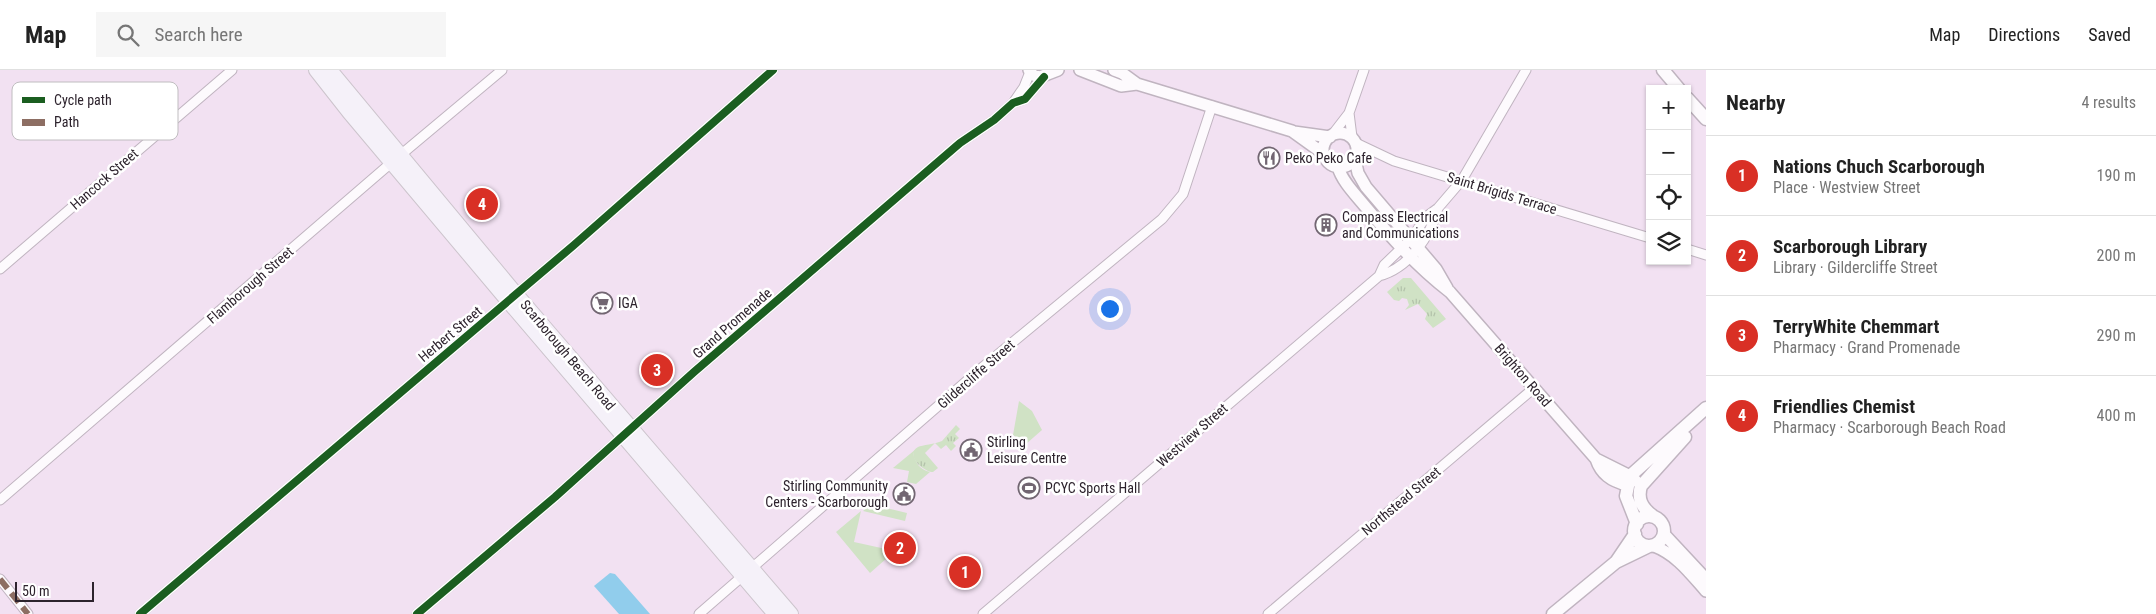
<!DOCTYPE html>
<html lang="en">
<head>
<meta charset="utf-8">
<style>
  :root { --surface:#fff; --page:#f6f6f6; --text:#222; --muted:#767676; --line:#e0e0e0; --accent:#d93025 }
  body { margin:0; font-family:"Roboto Condensed",sans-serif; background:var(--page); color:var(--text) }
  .controls { position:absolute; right:15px; top:15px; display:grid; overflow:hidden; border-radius:0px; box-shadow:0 1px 4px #0004 }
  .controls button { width:45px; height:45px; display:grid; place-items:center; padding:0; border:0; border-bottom:1px solid var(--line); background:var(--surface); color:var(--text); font:25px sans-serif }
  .scale { position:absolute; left:15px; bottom:12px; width:79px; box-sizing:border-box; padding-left:5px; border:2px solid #2d232d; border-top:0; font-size:14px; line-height:18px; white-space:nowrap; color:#2d232d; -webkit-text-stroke:4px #fff; paint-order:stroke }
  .you { position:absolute; left:1109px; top:238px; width:18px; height:18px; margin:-12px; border:4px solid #fff; border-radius:50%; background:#1a73e8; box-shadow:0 0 0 8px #1a73e833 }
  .badge { display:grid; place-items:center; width:32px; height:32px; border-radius:50%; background:var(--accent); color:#fff; font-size:16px; font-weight:700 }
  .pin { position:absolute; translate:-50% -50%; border:2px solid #fff; box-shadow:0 1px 5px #0006 }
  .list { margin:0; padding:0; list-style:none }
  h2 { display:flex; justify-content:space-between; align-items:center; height:65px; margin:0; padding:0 20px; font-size:21px }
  h2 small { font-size:16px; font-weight:400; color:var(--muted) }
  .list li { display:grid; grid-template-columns:32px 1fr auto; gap:15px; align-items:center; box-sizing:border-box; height:80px; padding:0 20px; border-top:1px solid var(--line) }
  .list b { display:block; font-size:19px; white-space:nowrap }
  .list p { margin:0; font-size:16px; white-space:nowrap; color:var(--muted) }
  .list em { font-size:16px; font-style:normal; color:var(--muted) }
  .icon { flex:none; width:28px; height:28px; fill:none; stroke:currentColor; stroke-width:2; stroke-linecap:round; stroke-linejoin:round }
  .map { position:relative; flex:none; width:1706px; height:544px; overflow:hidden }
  header { display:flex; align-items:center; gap:30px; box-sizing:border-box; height:70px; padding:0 25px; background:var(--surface); border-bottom:1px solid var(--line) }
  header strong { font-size:24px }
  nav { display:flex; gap:28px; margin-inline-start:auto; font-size:18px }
  .search { width:350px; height:45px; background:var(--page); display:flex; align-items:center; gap:12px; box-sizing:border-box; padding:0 18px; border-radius:0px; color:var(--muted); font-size:19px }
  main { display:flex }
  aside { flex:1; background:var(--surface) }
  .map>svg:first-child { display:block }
  .green { fill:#d0e2c5 }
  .park { fill:url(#park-tufts) }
  .water { fill:#91cdec }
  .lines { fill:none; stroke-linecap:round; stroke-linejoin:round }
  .minor-casing { stroke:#c0b4c0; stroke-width:11 }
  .tertiary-casing { stroke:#c0b4c0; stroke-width:14 }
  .secondary-casing { stroke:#c0b4c0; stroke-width:15 }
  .primary-casing { stroke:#ccc4cc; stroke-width:16 }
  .minor { stroke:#fdfafd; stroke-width:9 }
  .tertiary { stroke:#fdfafd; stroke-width:11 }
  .secondary { stroke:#fdfafd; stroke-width:12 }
  .primary { stroke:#f5f1f9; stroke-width:14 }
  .quiet { stroke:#8d6e63; stroke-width:6; stroke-dasharray:12 6; stroke-linecap:butt }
  .cycleway-casing { stroke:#fff; stroke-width:11 }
  .cycleway { stroke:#1b5e20; stroke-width:8 }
  .labels { text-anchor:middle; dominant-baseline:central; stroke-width:5; stroke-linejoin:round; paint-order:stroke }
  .poi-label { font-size:14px; fill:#2d232d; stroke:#fff; text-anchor:start }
  .street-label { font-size:14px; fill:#2d232d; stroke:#fff }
  .key { fill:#fff; stroke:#c0bdc0; stroke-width:1 }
  .key-label { font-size:14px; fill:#2d232d }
</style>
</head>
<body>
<header>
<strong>Map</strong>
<div class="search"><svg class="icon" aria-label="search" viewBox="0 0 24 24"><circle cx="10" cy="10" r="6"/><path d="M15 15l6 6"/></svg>Search here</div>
<nav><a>Map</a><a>Directions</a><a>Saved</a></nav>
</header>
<main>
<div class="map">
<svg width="1706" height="544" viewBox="0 0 1706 544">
  <defs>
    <pattern id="park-tufts" width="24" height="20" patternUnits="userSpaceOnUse" patternTransform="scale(1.25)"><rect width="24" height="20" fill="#d0e2c5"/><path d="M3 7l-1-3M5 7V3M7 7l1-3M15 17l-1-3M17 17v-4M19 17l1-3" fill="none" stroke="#b3c2aa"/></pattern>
  </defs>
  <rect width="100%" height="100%" fill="#f2e1f2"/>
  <path class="green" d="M1019 331 1032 341 1042 360 1026 374 1013 365Z
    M916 379 913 384C916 393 920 400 930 402L916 414 907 412 909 401 893 398Z
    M870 434 907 443 905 451 863 441Z
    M861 441 854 472 895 481 870 503 836 462Z"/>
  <path class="park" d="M1403 208H1411L1446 249 1433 258 1425 249 1427 244 1418 234 1405 240 1409 235 1407 229 1402 228 1399 231 1394 230 1387 222Z
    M956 355 960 359 955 364 959 368 953 373 956 376 951 381 946 375 941 379 935 373 925 383 938 398 933 402C924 402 904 385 918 377 922 375 935 374 942 371Z"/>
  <path class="water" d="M610 503 615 504 650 544H619L594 516Z"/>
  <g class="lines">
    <g class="minor-casing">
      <path id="minor" d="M1013 33 1024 17 1030 2
        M1332 65 1349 43
        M1352 67 1349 43 1364 0
        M1356 73 1394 91 1650 168
        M1687 179 1706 185
        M0 199 232 0
        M1379 206C1409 198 1430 167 1438 138
        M0 430 391 93 502 0
        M0 509 28 544
        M140 544 574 175 773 0
        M417 544 555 427 694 302 960 73 994 50 1013 33 1025 29 1044 7
        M699 544 984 296 1162 149 1183 124 1212 36
        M983 544 1379 206 1384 195 1411 169 1426 147 1438 138 1462 110 1526 0
        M1268 544 1534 318"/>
    </g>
    <g class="tertiary-casing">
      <path id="tertiary" d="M1029 0 1033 5 1040 7 1058 0
        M1080 0 1121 16 1137 14
        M1114 0 1122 3 1137 14 1292 61 1324 84
        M1294 62 1330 67
        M1323 80a17 17 0 1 1 34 0a17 17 0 1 1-34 0Z
        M1355 89 1358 103 1366 117 1436 199 1447 218
        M1338 97C1342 111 1355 124 1364 135 1390 166 1417 197 1450 222L1596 389C1601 404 1611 411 1627 415
        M1596 389 1630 406 1636 411
        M1664 464 1706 509
        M1654 476C1677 485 1690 503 1706 521"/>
    </g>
    <g class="secondary-casing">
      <path id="secondary" d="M1663 0 1679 19
        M1687 28 1706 49
        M1653 446C1642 438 1637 429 1641 416L1685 367
        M1634 461a15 15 0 1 1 30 0a15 15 0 1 1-30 0Z
        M1637 454 1626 426 1630 406 1706 338
        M1616 492 1635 464
        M1553 544 1616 492 1649 476"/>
    </g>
    <g class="primary-casing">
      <path id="primary" d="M316 0 349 42 508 231 775 544
        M330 0 516 224 791 544"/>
    </g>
    <use href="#minor" class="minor"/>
    <use href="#tertiary" class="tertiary"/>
    <use href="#secondary" class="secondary"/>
    <use href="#primary" class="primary"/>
    <path class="quiet" d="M0 509 28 544"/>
    <g class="cycleway-casing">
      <path id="cycleway" d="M140 544 574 175 773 0
        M417 544 555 427 694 302 960 73 994 50 1013 33 1025 29 1044 7"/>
    </g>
    <use href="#cycleway" class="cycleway"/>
  </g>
  <defs>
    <g id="restaurant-ring" transform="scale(1.125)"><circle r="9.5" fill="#fff" stroke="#726672" stroke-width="1.5"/><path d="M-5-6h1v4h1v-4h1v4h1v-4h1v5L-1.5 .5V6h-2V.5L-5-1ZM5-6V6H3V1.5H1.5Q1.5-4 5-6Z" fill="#726672"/></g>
    <g id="building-ring" transform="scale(1.125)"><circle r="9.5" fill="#fff" stroke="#726672" stroke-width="1.5"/><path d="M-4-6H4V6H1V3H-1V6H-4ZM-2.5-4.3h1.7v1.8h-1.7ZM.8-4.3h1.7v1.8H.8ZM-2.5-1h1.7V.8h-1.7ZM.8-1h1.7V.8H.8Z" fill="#726672"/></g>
    <g id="supermarket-ring" transform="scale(1.125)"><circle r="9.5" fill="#fff" stroke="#726672" stroke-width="1.5"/><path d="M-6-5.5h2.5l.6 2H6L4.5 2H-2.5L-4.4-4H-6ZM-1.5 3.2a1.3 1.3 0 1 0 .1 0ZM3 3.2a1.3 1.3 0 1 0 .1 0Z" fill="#726672"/></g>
    <g id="civic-ring" transform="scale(1.125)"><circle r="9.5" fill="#fff" stroke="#726672" stroke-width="1.5"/><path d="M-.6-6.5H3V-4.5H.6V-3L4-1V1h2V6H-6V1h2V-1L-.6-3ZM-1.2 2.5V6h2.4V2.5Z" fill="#726672"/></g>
    <g id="stadium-ring" transform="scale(1.125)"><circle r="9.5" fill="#fff" stroke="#726672" stroke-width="1.5"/><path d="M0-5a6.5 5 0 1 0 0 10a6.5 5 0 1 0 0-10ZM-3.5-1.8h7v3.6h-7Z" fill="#726672"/></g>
  </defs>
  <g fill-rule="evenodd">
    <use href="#restaurant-ring" x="1269" y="88"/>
    <use href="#building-ring" x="1326" y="155"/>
    <use href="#supermarket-ring" x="602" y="233"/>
    <use href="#civic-ring" x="971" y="380"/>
    <use href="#stadium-ring" x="1029" y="418"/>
    <use href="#civic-ring" x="904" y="424"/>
  </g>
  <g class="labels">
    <g class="poi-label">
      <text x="1285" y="88">Peko Peko Cafe</text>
      <text x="1342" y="147">Compass Electrical<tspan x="1342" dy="16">and Communications</tspan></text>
      <text x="618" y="233">IGA</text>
      <text x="987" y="372">Stirling<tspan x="987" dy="16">Leisure Centre</tspan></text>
      <text x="888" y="416" text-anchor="end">Stirling Community<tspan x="888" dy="16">Centers - Scarborough</tspan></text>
      <text x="1045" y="418">PCYC Sports Hall</text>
    </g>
    <g class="street-label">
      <text transform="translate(104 109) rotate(-41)">Hancock Street</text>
      <text transform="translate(1502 123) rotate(17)">Saint Brigids Terrace</text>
      <text transform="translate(250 215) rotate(-41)">Flamborough Street</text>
      <text transform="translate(732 253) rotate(-41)">Grand Promenade</text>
      <text transform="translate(450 264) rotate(-40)">Herbert Street</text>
      <text transform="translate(568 285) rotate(50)">Scarborough Beach Road</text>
      <text transform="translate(976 304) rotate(-41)">Gildercliffe Street</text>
      <text transform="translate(1523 305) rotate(49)">Brighton Road</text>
      <text transform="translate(1192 365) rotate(-41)">Westview Street</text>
      <text transform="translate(1401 431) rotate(-40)">Northstead Street</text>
    </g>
  </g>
  <rect x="12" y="12" width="166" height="58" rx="8" class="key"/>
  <rect x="22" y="27" width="23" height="6" fill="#1b5e20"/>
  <rect x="22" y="49" width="23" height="7" fill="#8d6e63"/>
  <g class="key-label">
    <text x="54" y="35">Cycle path</text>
    <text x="54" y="57">Path</text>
  </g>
</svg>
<div class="controls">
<button>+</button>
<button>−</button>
<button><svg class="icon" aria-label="locate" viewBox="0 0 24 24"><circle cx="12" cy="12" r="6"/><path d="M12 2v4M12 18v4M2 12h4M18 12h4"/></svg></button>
<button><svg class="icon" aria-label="layers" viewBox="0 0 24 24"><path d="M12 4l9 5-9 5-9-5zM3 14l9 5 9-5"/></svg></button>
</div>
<div class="scale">50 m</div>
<div class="you"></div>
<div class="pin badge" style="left:965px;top:502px">1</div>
<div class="pin badge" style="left:900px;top:478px">2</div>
<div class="pin badge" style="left:657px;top:300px">3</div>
<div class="pin badge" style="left:482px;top:134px">4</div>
</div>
<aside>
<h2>Nearby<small>4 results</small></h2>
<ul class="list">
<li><span class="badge">1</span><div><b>Nations Chuch Scarborough</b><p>Place · Westview Street</p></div><em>190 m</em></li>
<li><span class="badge">2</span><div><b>Scarborough Library</b><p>Library · Gildercliffe Street</p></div><em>200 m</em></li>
<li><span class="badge">3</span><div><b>TerryWhite Chemmart</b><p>Pharmacy · Grand Promenade</p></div><em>290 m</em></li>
<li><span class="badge">4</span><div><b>Friendlies Chemist</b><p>Pharmacy · Scarborough Beach Road</p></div><em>400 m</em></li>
</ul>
</aside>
</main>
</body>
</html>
